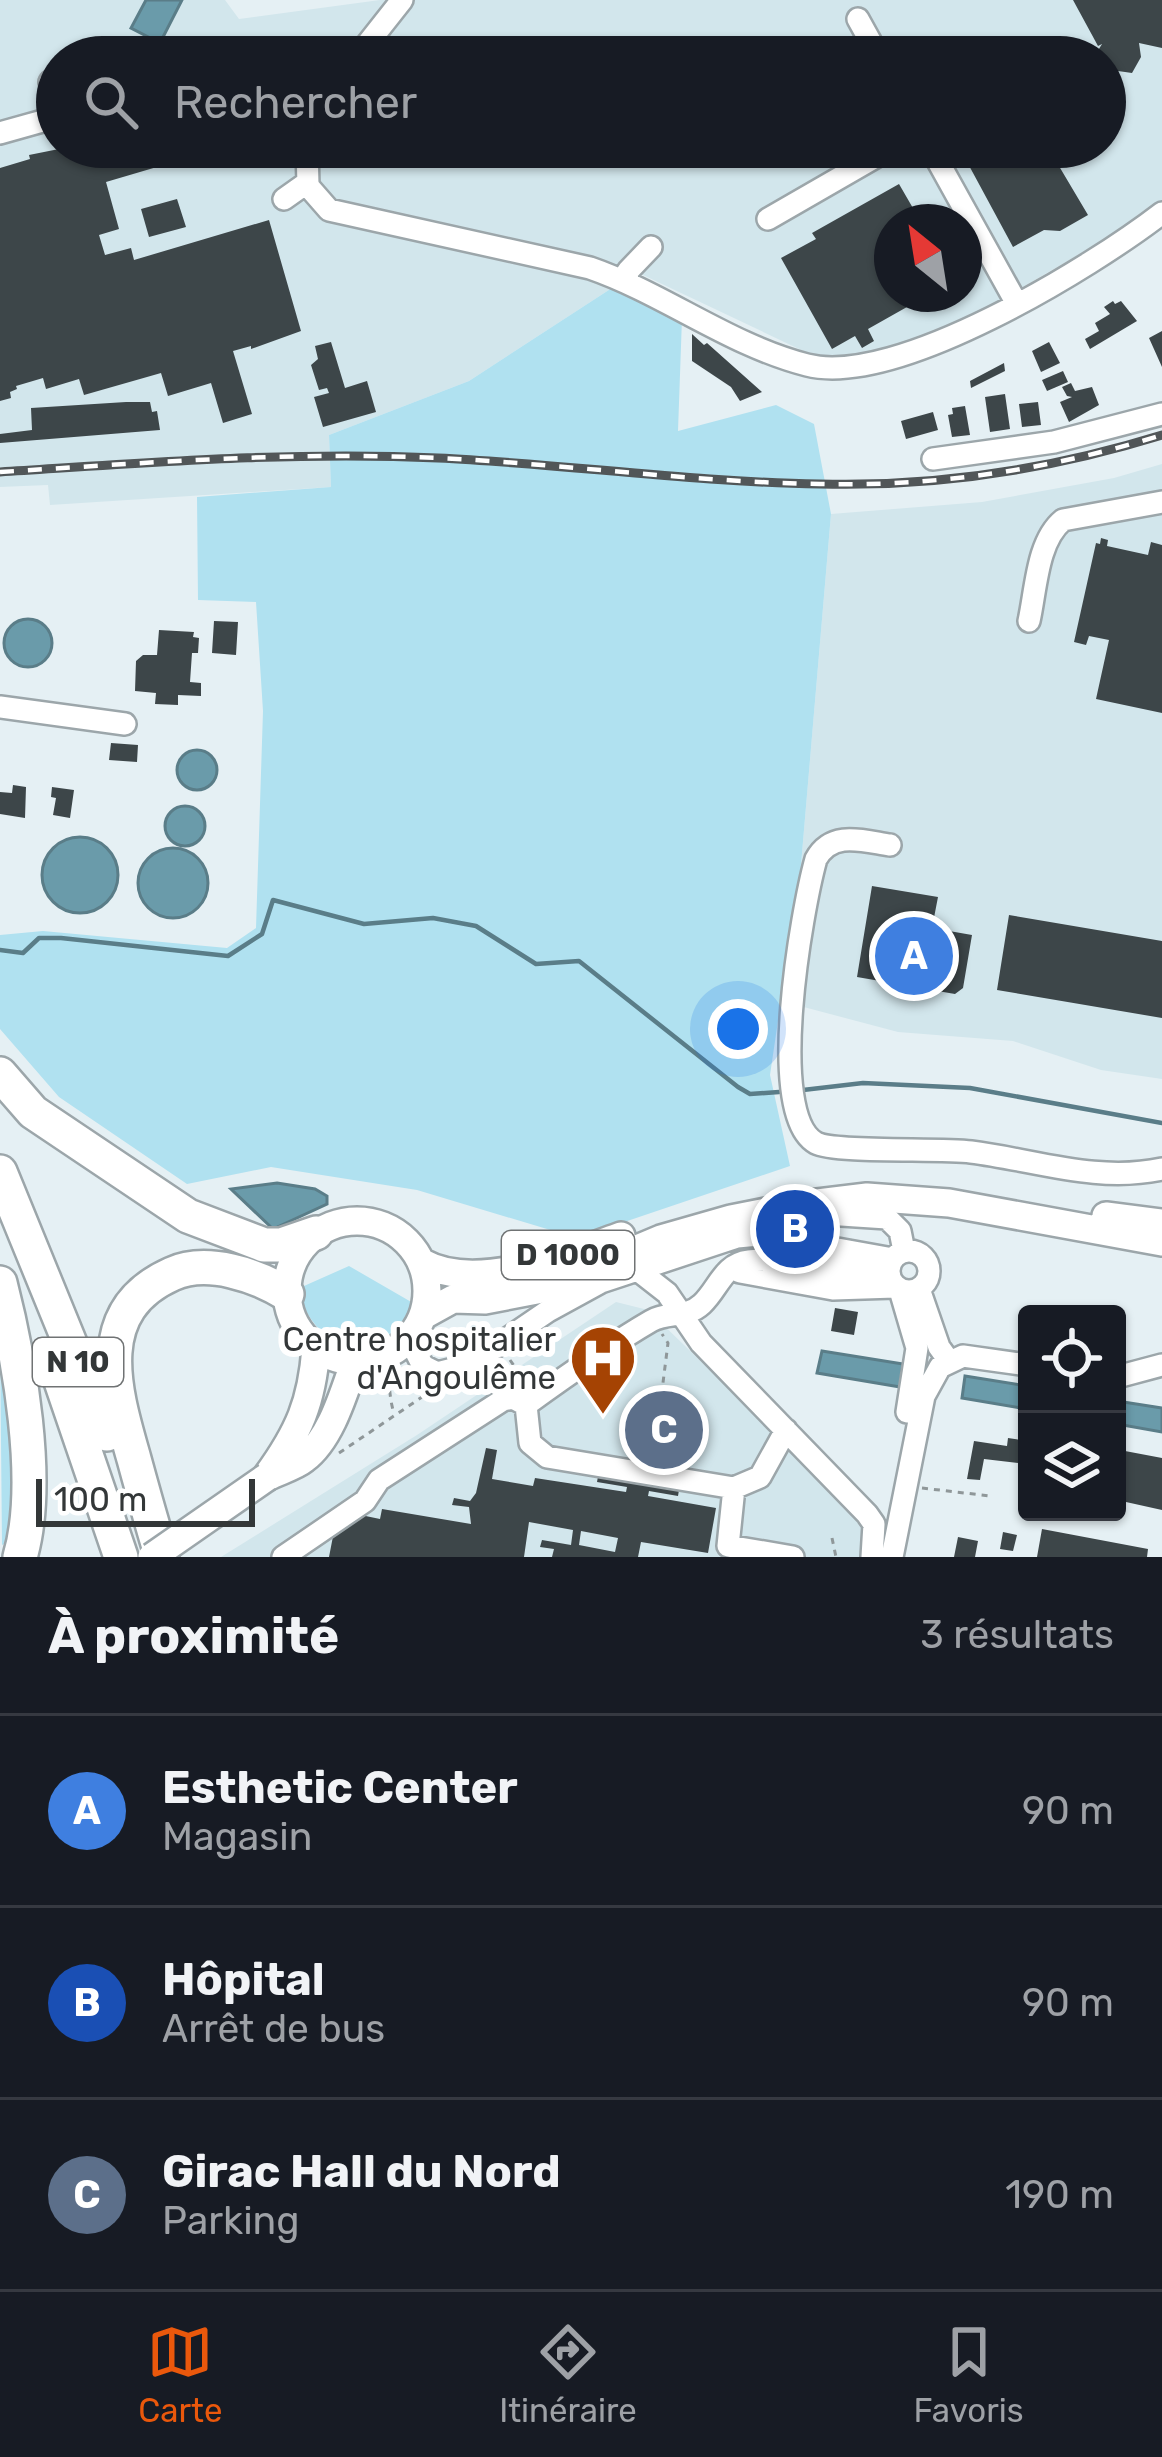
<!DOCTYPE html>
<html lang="fr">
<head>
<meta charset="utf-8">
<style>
  :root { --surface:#171b24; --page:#242831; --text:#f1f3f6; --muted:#9ea1a6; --line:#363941; --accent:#ea580c }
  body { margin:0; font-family:Rubik,sans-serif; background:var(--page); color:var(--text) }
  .controls { position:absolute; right:36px; bottom:36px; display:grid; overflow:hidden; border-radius:12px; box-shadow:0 3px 9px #0004 }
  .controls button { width:108px; height:108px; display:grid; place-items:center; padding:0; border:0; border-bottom:3px solid var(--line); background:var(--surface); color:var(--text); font:60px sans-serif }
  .compass { position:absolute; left:874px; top:204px; width:108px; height:108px; border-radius:50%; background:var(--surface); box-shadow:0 3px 9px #0004; rotate:330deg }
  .scale { position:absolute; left:36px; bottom:30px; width:219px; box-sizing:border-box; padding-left:12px; border:6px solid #333738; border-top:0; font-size:33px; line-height:42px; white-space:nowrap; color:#333738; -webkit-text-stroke:9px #fff; paint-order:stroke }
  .you { position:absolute; left:738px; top:1029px; width:42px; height:42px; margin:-30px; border:9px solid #fff; border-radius:50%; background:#1a73e8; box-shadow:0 0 0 18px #1a73e833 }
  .badge { display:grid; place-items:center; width:78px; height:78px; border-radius:50%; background:var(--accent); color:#fff; font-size:39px; font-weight:700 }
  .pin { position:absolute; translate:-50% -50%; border:6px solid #fff; box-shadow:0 3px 12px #0006 }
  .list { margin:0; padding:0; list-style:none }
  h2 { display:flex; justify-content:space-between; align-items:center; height:156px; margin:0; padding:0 48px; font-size:51px }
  h2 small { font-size:39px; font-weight:400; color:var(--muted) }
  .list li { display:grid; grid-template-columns:78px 1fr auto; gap:36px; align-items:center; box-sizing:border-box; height:192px; padding:0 48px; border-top:3px solid var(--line) }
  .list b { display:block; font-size:45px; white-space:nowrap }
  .list p { margin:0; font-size:39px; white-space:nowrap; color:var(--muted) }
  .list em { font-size:39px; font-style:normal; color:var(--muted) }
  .icon { flex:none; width:66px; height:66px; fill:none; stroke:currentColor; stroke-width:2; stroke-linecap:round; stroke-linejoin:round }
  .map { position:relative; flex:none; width:1162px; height:1557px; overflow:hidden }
  .search { position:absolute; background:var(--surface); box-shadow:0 3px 9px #0004; left:36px; right:36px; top:36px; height:132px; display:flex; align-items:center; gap:30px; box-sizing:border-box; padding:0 42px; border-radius:66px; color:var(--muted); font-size:45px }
  .sheet { height:732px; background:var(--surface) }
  nav { display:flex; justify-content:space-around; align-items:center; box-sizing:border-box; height:168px; border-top:3px solid var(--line); background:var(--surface); font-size:33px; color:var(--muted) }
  nav a { display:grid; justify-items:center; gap:6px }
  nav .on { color:var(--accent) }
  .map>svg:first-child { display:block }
  .built { fill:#d2e6ec; fill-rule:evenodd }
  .green { fill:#b0e1f0 }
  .water { fill:#6a9baa; stroke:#5a7d88; stroke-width:3 }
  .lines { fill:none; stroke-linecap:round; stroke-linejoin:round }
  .stream { stroke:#5a7d88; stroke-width:4.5 }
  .building { fill:#3d4649; fill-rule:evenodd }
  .minor-casing { stroke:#9ca6aa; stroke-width:26 }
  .major-casing { stroke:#9ca6aa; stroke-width:32 }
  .highway-casing { stroke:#9ca6aa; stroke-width:38 }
  .path { stroke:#8f9799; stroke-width:3; stroke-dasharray:6 6; stroke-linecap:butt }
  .minor { stroke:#fff; stroke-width:21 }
  .major { stroke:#fff; stroke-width:27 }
  .highway { stroke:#fff; stroke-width:33 }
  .rail-casing { stroke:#515658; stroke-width:9 }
  .rail { stroke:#fff; stroke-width:4.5; stroke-dasharray:14; stroke-linecap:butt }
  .major-bridge-casing { stroke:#9ca6aa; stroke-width:32; stroke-linecap:butt }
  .major-bridge { stroke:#fff; stroke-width:27 }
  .labels { text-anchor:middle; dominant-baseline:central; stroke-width:12; stroke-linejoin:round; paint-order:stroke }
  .shield { fill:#fff; stroke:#707374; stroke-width:3 }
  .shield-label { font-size:30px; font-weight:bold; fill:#333738 }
  .poi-label { font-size:33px; fill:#333738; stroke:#fff; text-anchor:end }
</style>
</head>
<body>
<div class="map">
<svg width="1162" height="1557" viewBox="0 0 1162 1557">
  <rect width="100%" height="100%" fill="#e5f0f4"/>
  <path class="built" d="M0 0H225L239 19 380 0H1162V202L1131 224 992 305 930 336 885 352 816 357 624 266 615 286 469 381 329 435 331 487 50 505 48 485 0 487ZM57 57H1105V147H57ZM892 222H964V294H892Z
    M1162 464V1079L1101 1070 1013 1041 898 1032 781 1001 801 865 831 514 982 502 1114 478Z
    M616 1302 648 1310 863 1519 866 1532 862 1557H221L417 1435Z"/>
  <path class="green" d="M615 286 682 318 678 431 776 405 814 424 831 514 801 865 770 1075 790 1166 577 1238 417 1190 271 1167 187 1184 59 1097 0 1029V935L43 931 227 948 256 928 263 711 256 602 198 600 197 497 331 487 329 435 469 381Z
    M349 1266 413 1303C387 1372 320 1358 299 1294L304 1286Z
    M0 1333 11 1381 13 1539 2 1545Z"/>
  <path class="water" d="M146 0H182L160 43 131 28Z
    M4 643a24 24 0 1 1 48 0a24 24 0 1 1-48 0Z
    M177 770a20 20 0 1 1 40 0a20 20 0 1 1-40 0Z
    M165 826a20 20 0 1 1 40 0a20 20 0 1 1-40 0Z
    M42 875a38 38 0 1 1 76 0a38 38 0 1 1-76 0Z
    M138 883a35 35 0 1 1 70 0a35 35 0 1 1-70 0Z
    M277 1183 315 1189 327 1196V1204L273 1229 231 1189Z
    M822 1351 903 1364 900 1387 817 1373Z
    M965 1376 1027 1386V1409L962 1398Z
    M1117 1401 1162 1408V1432L1117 1424Z"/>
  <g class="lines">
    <path class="stream" d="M0 950 23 953 39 938H61L228 956 262 934 273 900 364 924 433 918 476 926 536 964 579 961 738 1087 750 1094 779 1092
      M803 1090 863 1083 970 1088 1162 1123"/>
  </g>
  <path class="building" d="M1073 0H1162V48L1139 43 1141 57 1132 73 1118 71 1113 78H1105V57H1094L1102 44 1098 46Z
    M69 147H181L184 159 106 182 119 229 99 235 105 255 131 248 134 260 269 220 301 331 251 349V346L233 351 252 414 223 423 211 383 168 396 161 373 84 395 79 379 46 389 43 378 16 386 17 389 10 392 11 398 0 401V168L30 159 29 155Z
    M796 147H838L806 165Z
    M959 147H1023L1026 152 1039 147 1046 160 1053 156 1088 215 1060 231 1044 230 1013 247Z
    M899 184 921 222H892V294H930L868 329 874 341 862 348 855 336 832 349 781 258 816 239 812 233Z
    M177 199 186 227 149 237 141 209Z
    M964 234 981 265 964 275Z
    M1113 301 1115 304 1121 301 1137 321 1090 349 1085 339 1099 331 1095 323 1110 314 1104 307Z
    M1162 331V367L1149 338Z
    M692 334 704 345 707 343 762 392 740 401 731 387 692 361Z
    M331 342 345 388 367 381 376 412 323 427 314 397 329 393 327 388 319 390 311 365 318 359 315 346Z
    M1049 342 1060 363 1041 372 1032 351Z
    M1004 363 1005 371 971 388 970 381Z
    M1063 371 1068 382 1047 391 1042 380Z
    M1071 383 1075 391 1092 387 1099 405 1069 422 1060 402 1072 397 1067 396 1062 387Z
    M1005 394 1010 429 990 432 985 397Z
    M126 402H150L152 412 157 411 160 430 0 443V434L32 430 31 408Z
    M1038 402 1041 425 1022 427 1019 404Z
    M965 406 970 435 952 437 948 415 953 414 952 408Z
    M933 412 938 430 906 439 901 421Z
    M1101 538 1108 540 1107 546 1148 555 1151 542 1162 545V713L1096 699 1109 640 1089 636 1086 645 1074 642 1096 543 1100 544Z
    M214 621 238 622 236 655 212 653Z
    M159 630 194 632 193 637 199 638 198 653H192L190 682 201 683V696L178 695V705L155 704 156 693 135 691 136 661 143 655H157Z
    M111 743 138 745 137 762 109 760Z
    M13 785 26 787 25 818 0 814V792L12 793Z
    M52 787 74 790 70 818 53 815 56 798 51 797Z
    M872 886 938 897 932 928 972 935 963 988 955 994 857 977Z
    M1009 915 1162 941V1018L997 990Z
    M835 1308 858 1312 854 1335 831 1331Z
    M1008 1438 1027 1441V1464L984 1459 980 1480 967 1479 974 1441 1007 1446Z
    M486 1448 497 1450 492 1479 533 1486 535 1478 626 1492 627 1487 597 1482 599 1471 680 1484 678 1496 649 1491 648 1496 716 1508 708 1553 641 1542 638 1557H552L554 1549 540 1547 542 1540 571 1545 573 1530 529 1522 524 1557H329L335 1526 339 1520 355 1522 356 1514 380 1519 382 1509 471 1524 469 1507 452 1505 454 1498 470 1501 476 1493ZM581 1531 618 1538 615 1552 579 1545Z
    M1125 1451 1162 1458V1510L1117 1500V1471L1121 1472Z
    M1042 1529 1148 1549 1147 1557H1037Z
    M1003 1532 1017 1535 1013 1551 1000 1549Z
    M958 1537 978 1541 975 1557H954Z"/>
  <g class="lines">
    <g class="minor-casing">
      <path id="minor" d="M858 19 879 57
        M357 57 402 0
        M50 82 57 105
        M0 133 57 117
        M307 147 308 186 329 210 590 268C665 294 729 345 807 365 896 388 1092 267 1162 213
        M930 147 1017 304
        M284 199 308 182
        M768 219 893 147
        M627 280 628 271 651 247
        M933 459 1054 442 1162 414
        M1029 621C1036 590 1037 541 1063 520L1162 502
        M0 707 125 724
        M890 845C863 841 832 830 816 859 802 909 765 1115 816 1143 835 1153 940 1148 971 1152 1035 1160 1097 1183 1162 1169
        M811 1213 887 1218 900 1231 904 1251
        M889 1271a20 20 0 1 1 40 0a20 20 0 1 1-40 0Z
        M635 1268 667 1293 701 1343 867 1514 874 1524 872 1557
        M740 1272 833 1289 895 1287
        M919 1289 939 1347 949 1361
        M900 1290 917 1348 907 1412
        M409 1339 423 1366 437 1373 469 1365 548 1311 601 1282 737 1237 759 1235 893 1259
        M1117 1377 1162 1365
        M526 1405C566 1376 608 1346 651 1321 668 1311 686 1319 702 1304 719 1288 723 1264 749 1261 796 1255 841 1277 889 1268
        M526 1405 530 1443 547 1457 734 1488 760 1477 786 1430
        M734 1488 728 1546 793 1557
        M283 1557 365 1501 379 1480 503 1400 513 1398 526 1405
        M892 1557 924 1396 940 1367 963 1356 1027 1365"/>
    </g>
    <g class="major-casing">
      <path id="major" d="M1106 1216 1162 1223
        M287 1291a70 70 0 1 1 140 0a70 70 0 1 1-140 0Z
        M423 1263C477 1293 568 1255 621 1236
        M424 1315 453 1299 485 1300 542 1289 661 1239 731 1219 801 1205 867 1197 949 1203 1162 1242
        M267 1476C299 1432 312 1402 316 1348
        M267 1477C278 1471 294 1467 304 1459 331 1439 344 1392 355 1361"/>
    </g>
    <g class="highway-casing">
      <path id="highway" d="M0 1074 33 1112 188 1216 264 1245H281L316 1233
        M0 1172 107 1434
        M0 1283C19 1357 42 1483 20 1557
        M52 1355 121 1557
        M162 1557C152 1524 143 1492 134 1459 115 1392 89 1311 172 1274 207 1258 256 1275 287 1294"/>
    </g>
    <path class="path" d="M386 1355C390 1375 388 1395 394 1413
      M510 1360 525 1382
      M339 1453 431 1391
      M654 1454 668 1343 662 1334
      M922 1488 990 1496
      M832 1538 836 1557"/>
    <use href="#minor" class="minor"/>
    <use href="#major" class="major"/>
    <use href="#highway" class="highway"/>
    <g class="rail-casing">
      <path id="rail" d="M0 472C145 463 292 451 438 458 565 464 692 482 820 484 936 487 1052 469 1162 435"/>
    </g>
    <use href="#rail" class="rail"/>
    <g class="major-bridge-casing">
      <path id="major-bridge" d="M152 1557 267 1477"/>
    </g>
    <use href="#major-bridge" class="major-bridge"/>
  </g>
  <defs>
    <g id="hospital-pin" transform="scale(3.45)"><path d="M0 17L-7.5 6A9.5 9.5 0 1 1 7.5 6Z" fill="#a54303" stroke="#fff"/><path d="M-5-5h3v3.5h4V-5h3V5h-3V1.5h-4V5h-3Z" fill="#fff"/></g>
  </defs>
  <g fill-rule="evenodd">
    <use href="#hospital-pin" x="603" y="1358"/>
  </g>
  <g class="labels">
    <g class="shield">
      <rect x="502" y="1231" width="132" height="48" rx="9"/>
      <rect x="33" y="1338" width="90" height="48" rx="9"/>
    </g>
    <g class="shield-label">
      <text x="568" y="1255">D 1000</text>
      <text x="78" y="1362">N 10</text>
    </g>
    <g class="poi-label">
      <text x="556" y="1339">Centre hospitalier<tspan x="556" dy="38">d'Angoulême</tspan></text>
    </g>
  </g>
</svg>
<div class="controls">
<button><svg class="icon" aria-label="locate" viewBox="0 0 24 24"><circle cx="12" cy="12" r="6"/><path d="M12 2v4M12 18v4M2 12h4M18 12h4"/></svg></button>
<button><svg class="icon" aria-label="layers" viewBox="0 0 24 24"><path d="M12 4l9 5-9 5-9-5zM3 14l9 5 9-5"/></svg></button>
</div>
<svg class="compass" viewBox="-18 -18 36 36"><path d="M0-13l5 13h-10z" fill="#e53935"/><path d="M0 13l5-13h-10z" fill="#9ea1a6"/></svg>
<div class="scale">100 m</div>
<div class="you"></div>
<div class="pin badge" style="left:914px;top:956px;background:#3f7fe0">A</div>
<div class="pin badge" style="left:795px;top:1229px;background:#1a4fb4">B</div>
<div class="pin badge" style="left:664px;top:1430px;background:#5c6f8a">C</div>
<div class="search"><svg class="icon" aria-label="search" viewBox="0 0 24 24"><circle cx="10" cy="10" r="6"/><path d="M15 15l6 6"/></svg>Rechercher</div>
</div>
<section class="sheet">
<h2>À proximité<small>3 résultats</small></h2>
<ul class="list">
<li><span class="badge" style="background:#3f7fe0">A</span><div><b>Esthetic Center</b><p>Magasin</p></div><em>90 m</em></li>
<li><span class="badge" style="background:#1a4fb4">B</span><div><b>Hôpital</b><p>Arrêt de bus</p></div><em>90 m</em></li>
<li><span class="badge" style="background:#5c6f8a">C</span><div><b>Girac Hall du Nord</b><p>Parking</p></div><em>190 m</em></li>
</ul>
</section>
<nav>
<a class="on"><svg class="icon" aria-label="map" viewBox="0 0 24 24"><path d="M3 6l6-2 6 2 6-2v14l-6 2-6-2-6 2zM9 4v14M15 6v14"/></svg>Carte</a>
<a><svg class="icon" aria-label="directions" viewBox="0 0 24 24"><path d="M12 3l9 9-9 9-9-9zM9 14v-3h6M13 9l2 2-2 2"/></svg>Itinéraire</a>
<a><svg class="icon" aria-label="saved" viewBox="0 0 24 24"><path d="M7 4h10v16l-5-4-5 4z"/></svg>Favoris</a>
</nav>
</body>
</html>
